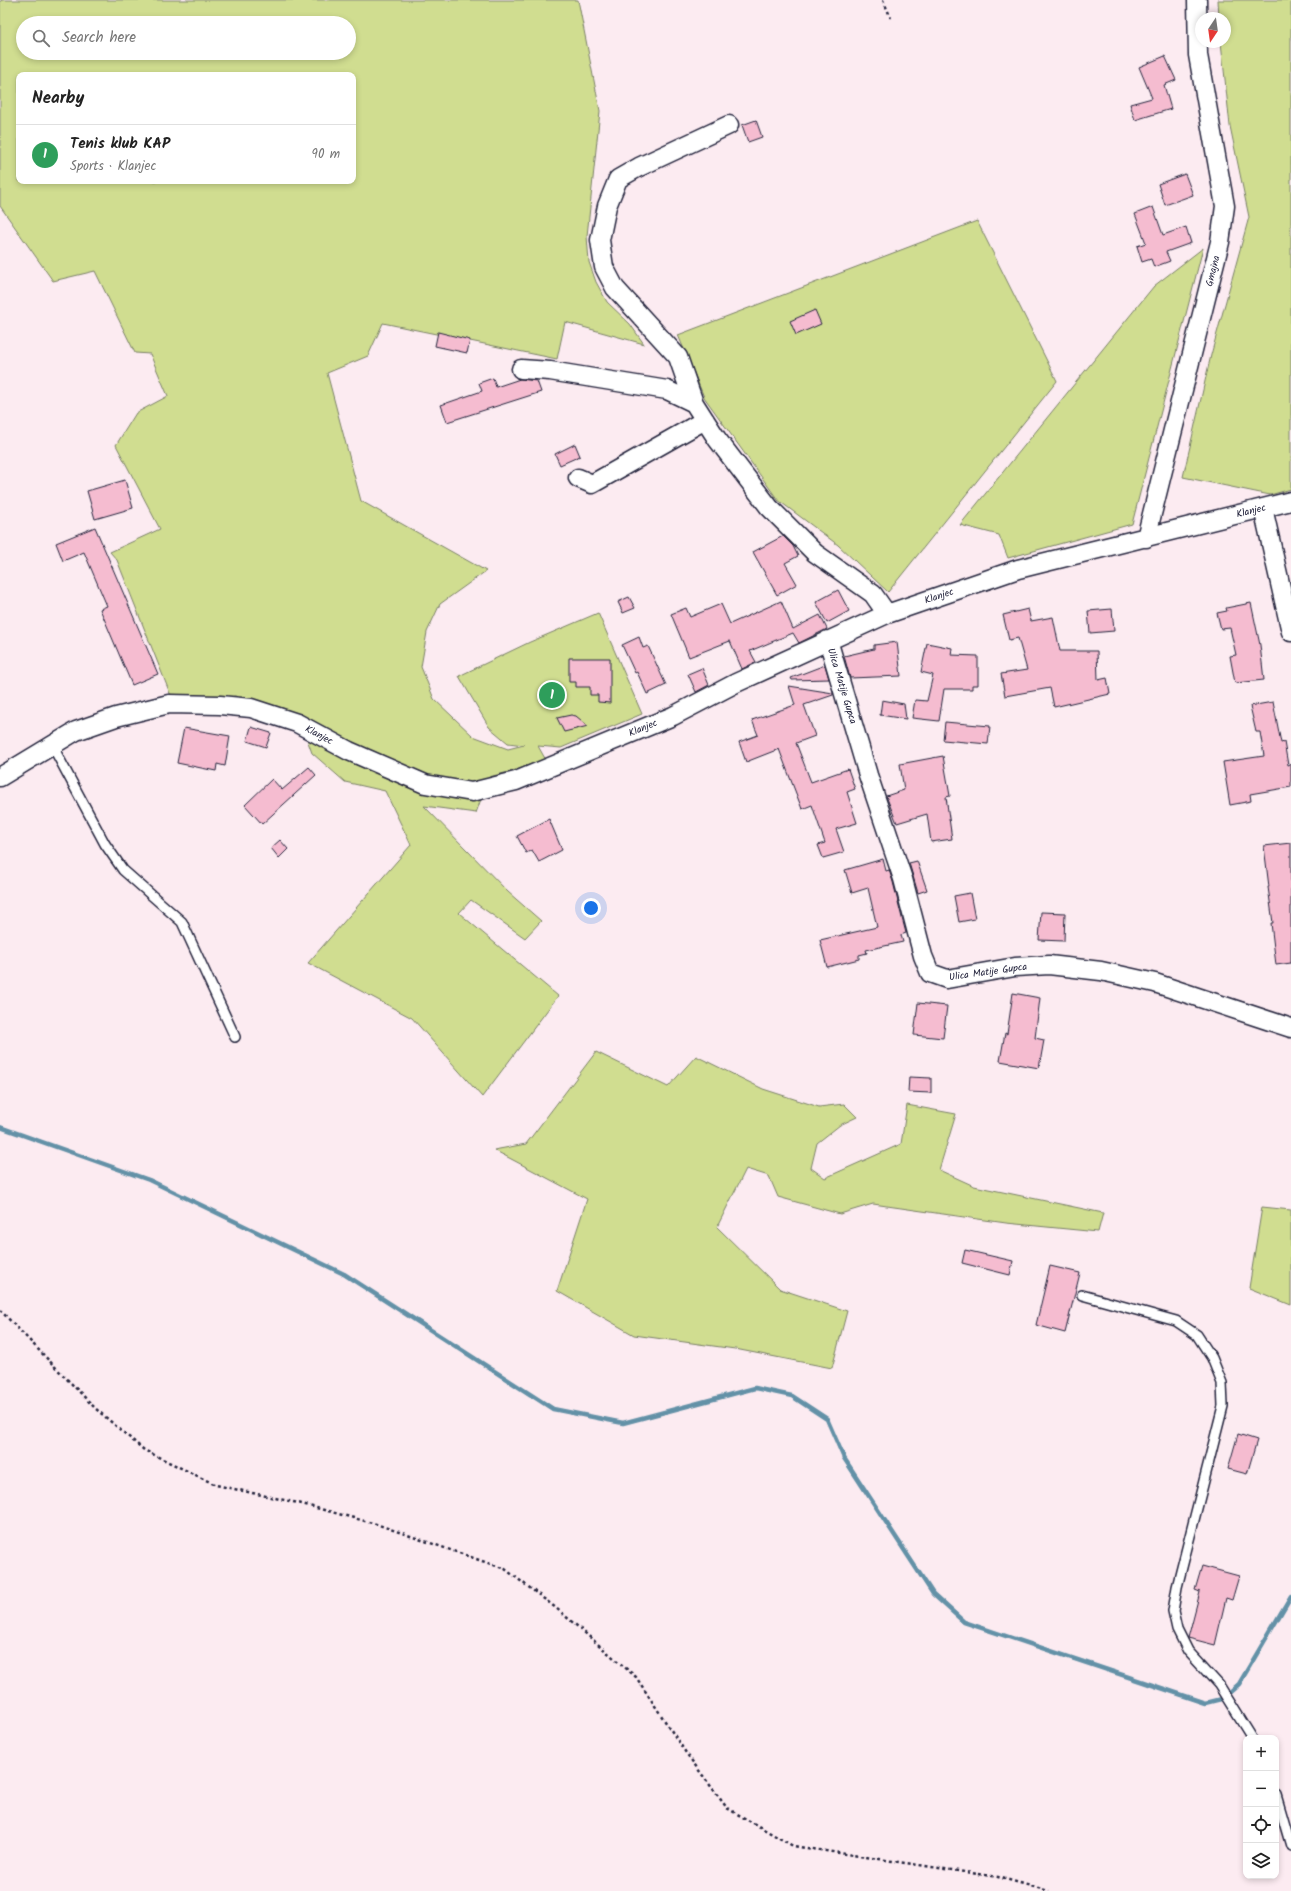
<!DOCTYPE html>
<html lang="en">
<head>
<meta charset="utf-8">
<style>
  :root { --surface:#fff; --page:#f2f2f2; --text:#222; --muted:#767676; --line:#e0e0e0; --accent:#0f766e }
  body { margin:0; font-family:Kalam,sans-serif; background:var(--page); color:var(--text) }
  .controls { position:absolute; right:12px; bottom:12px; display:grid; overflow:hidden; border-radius:8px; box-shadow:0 2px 6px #0003 }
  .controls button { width:36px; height:36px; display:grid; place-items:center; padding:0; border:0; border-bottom:1px solid var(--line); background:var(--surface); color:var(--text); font:20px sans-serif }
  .compass { position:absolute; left:1195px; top:12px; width:36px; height:36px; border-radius:50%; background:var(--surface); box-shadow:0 2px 6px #0003; rotate:193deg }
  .you { position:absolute; left:591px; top:908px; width:14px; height:14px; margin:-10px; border:3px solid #fff; border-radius:50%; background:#1a73e8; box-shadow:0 0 0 6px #1a73e833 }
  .badge { display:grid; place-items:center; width:26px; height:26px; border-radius:50%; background:var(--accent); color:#fff; font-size:13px; font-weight:700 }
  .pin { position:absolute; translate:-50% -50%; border:2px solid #fff; box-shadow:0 1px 4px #0006 }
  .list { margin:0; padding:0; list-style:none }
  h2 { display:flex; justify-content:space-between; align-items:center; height:52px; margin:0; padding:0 16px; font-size:17px }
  h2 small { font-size:13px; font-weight:400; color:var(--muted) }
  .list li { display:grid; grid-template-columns:26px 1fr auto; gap:12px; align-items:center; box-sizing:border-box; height:60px; padding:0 16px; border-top:1px solid var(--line) }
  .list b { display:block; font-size:15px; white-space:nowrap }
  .list p { margin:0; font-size:13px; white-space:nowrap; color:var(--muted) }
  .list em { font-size:13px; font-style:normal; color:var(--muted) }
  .icon { flex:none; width:22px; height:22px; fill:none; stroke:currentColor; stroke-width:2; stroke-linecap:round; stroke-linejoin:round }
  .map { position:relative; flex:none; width:1291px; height:1891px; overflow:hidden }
  .search { position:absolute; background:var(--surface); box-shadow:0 2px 6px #0003; left:16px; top:16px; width:340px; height:44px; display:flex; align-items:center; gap:10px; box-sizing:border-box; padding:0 14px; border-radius:22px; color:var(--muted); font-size:15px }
  .panel { position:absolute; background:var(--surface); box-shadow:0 2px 6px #0003; left:16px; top:72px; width:340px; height:112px; border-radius:8px }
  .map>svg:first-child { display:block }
  .green { fill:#d0dd90; stroke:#798066; fill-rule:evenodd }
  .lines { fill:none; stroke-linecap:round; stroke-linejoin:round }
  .stream { stroke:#6391a7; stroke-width:4.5 }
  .building { fill:#f5bcd0; stroke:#22223b }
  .service-casing { stroke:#22223b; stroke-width:12 }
  .minor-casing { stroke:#22223b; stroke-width:21 }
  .path { stroke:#22223b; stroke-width:2.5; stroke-dasharray:3 3; stroke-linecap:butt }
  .service { stroke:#fff; stroke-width:9 }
  .minor { stroke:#fff; stroke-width:18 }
  .labels { text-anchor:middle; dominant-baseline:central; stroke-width:3; stroke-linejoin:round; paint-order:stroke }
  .street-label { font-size:10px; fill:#22223b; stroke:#fff }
</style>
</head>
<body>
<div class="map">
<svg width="1291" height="1891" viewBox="0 0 1291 1891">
  <rect width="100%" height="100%" fill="#fcebf1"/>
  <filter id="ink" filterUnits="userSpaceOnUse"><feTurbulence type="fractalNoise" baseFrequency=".025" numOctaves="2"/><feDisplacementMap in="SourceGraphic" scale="8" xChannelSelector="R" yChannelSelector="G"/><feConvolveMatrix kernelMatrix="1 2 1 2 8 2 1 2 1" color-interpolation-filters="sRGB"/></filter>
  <g filter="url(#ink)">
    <path class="green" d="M3 0H578L600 111 587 236 589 262 596 282 607 302 630 324 644 344 565 322 557 359 383 323 368 356 327 373 361 501 486 571 440 604 427 632 421 667 434 699 473 736 508 749 524 745 508 743 489 727 459 676 530 642 598 613 642 714 561 748 538 746 547 762 489 777 476 813 424 806 508 892 541 921 525 938 471 900 459 913 558 996 482 1097 412 1018 308 963 411 845 385 791 345 782 312 753 299 717 235 696 199 703 171 696 117 560 110 552 160 529 116 445 136 413 168 396 150 354 135 353 95 271 53 281 0 206V1ZM23 23H349V53H23ZM19 75H353V181H19Z
      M1218 0H1291V489L1270 495 1183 477 1211 355 1249 217 1230 126 1221 42H1225V18H1219Z
      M977 221 1057 381 888 592 838 545 778 500 704 397 678 335Z
      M1203 248 1132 524 1008 558 999 535 960 525 1154 286Z
      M596 1052 668 1087 696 1056 763 1089 819 1107 844 1104 857 1117 840 1125 817 1143 811 1168 825 1178 901 1144 907 1105 956 1114 939 1170 974 1186 1103 1213 1098 1232 1006 1223 873 1204 840 1214 778 1197 769 1176 746 1169 717 1227 780 1289 847 1311 832 1368 735 1349 634 1335 557 1291 587 1199 494 1150 526 1144Z
      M1262 1207 1291 1210V1305L1249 1288Z"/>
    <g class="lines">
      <path class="stream" d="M0 1127 149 1180 344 1274 553 1409 623 1423 755 1388 792 1396 827 1419 844 1458 933 1594 964 1622 1206 1703 1222 1699 1239 1684 1291 1596"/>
    </g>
    <path class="building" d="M1165 56 1176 80 1164 85 1171 109 1135 120 1130 104 1152 98 1139 67Z
      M756 120 762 137 748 142 742 125Z
      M1185 174 1193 195 1165 205 1158 184Z
      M1153 207 1163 235 1186 227 1191 243 1166 252 1170 261 1154 267 1151 259 1142 262 1137 246 1146 243 1135 214Z
      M815 310 821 324 796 335 790 321Z
      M438 332 470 340 467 353 435 346Z
      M493 378 496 387 520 379 537 381 541 392 447 422 441 405 482 391 479 383Z
      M575 444 580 456 560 465 555 454Z
      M125 480 133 508 95 519 87 491Z
      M95 527 158 674 132 685 100 609 107 606 84 552 63 561 56 543Z
      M783 536 793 546 798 556 785 563 797 584 777 595 753 552Z
      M838 590 849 611 827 623 816 602Z
      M629 597 635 608 623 613 618 602Z
      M781 601 793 629 820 615 827 629 799 643 793 633 750 651 756 662 742 669 730 641 689 657 671 614 686 608 690 617 721 604 730 624Z
      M1251 603 1260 645 1264 680 1235 683 1230 656 1236 655 1230 628 1221 629 1217 613 1227 611 1226 608Z
      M1028 609 1031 621 1053 617 1060 651H1097L1098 680 1107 678 1110 694 1054 707 1050 688 1005 696 1001 674 1027 670 1018 638 1009 640 1003 615Z
      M1112 609 1114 631 1090 633 1088 611Z
      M639 637 643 648 648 646 666 685 647 694 637 672 635 673 622 645Z
      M897 642 901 676 850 678 844 656 874 649V645Z
      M927 643 952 648 951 655 978 656V685H972V689H944L939 721 912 718 915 700 927 701 933 675 921 672Z
      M569 658H610V703L598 702V695H590V687H576V682H569Z
      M825 665 829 679 792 680 791 678Z
      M702 668 709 685 696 692 688 674Z
      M789 686 833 693V695L804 705 815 736 796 743 811 782 848 769 855 789 847 792 857 823 836 829 844 852 823 858 818 845 825 843 812 805 802 809 779 749 746 762 739 742 758 735 752 720 795 705Z
      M882 700 904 704 906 719 880 715Z
      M1273 702 1281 743 1284 742 1288 765 1291 764V787L1250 794 1251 801 1230 805 1223 762 1264 756 1260 732H1256L1250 706Z
      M571 715 576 716 588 726 564 732 557 718Z
      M945 722 990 726 988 744 943 740Z
      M251 727 271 733 266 747 247 741Z
      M184 728 230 736 225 766 217 764 216 771 177 763Z
      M943 756 950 796 946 797 952 839 931 842 927 814 897 823 886 796 904 790 900 764Z
      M309 767 316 775 262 824 245 805 272 779 282 790Z
      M549 819 562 850 539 862 532 850 526 853 517 836Z
      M280 840 288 849 279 858 271 848Z
      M1291 843V963L1276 965 1271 923H1273L1268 887H1269L1264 846Z
      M883 859 886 871 889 870 893 882 902 918 906 933 901 935 903 942 866 950 867 953 859 955V959L827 967 820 940 877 927 868 888 852 893 845 870Z
      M917 861 927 890 918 893 909 863Z
      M970 893 975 919 959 922 954 896Z
      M1041 912 1065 913 1064 941 1039 940Z
      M1013 993 1040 998 1035 1038 1044 1040 1039 1068 1000 1061 1005 1033 1007 1034Z
      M918 1003 947 1006 943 1038 914 1035Z
      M909 1077 931 1078V1093L908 1092Z
      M965 1250 1013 1261 1010 1275 962 1263Z
      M1050 1266 1080 1273 1065 1333 1036 1325Z
      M1238 1434 1257 1440 1247 1474 1228 1469Z
      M1202 1566 1239 1576 1232 1600 1226 1598 1215 1645 1188 1638 1200 1592 1195 1590Z"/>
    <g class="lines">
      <g class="service-casing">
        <path id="service" d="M52 745 105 844 123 870 182 922 235 1037
          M1082 1295 1176 1321 1197 1335 1212 1358 1222 1383 1223 1406 1177 1587 1173 1611 1177 1629 1188 1651 1219 1685 1252 1738
          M1276 1795 1291 1846"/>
      </g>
      <g class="minor-casing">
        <path id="minor" d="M521 369 550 371 667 390 694 403 717 439 769 507 815 553 873 594 887 614
          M694 403 678 357 615 288 604 267 600 240 607 206 618 179 639 167 729 125
          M578 478 592 484 705 420
          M1263 508 1291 632
          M1146 538 1220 242 1225 206 1198 55 1197 0
          M828 640 868 775 903 879 923 956 930 973 947 979 1015 967 1049 965 1101 971 1155 983 1291 1028
          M0 777 76 731 116 717 169 704 220 705 251 708 297 723 349 751 425 784 472 792 516 781 673 716 736 683 887 614 1018 569 1291 501"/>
      </g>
      <path class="path" d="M883 0 891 18
        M0 1310 96 1409 144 1450 216 1485 298 1503 376 1524 505 1569 556 1608 636 1677 686 1753 727 1808 793 1846 998 1877 1049 1891"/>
      <use href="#service" class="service"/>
      <use href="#minor" class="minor"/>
    </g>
  </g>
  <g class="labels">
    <g class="street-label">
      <text transform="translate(1213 271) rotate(-76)">Gmajna</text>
      <text transform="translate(1251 511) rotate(-14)">Klanjec</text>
      <text transform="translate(939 596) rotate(-19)">Klanjec</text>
      <text transform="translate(842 686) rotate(73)">Ulica Matije Gupca</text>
      <text transform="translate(643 728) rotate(-22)">Klanjec</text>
      <text transform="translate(319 735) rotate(28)">Klanjec</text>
      <text transform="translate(988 972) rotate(-8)">Ulica Matije Gupca</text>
    </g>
  </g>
</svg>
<div class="controls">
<button>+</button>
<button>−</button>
<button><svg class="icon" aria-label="locate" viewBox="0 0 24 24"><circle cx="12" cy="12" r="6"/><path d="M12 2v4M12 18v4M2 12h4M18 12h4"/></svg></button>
<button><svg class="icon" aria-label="layers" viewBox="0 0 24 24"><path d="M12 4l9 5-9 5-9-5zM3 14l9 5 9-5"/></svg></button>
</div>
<svg class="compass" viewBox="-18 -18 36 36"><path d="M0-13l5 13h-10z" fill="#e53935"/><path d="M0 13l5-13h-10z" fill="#767676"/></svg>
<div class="you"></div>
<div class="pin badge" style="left:552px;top:695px;background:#2e9e5b">1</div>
<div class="search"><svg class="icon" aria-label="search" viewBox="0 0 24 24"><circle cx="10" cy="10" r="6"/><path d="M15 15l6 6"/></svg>Search here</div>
<section class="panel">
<h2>Nearby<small></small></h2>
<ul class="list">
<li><span class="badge" style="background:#2e9e5b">1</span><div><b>Tenis klub KAP</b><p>Sports · Klanjec</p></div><em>90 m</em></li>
</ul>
</section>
</div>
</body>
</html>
